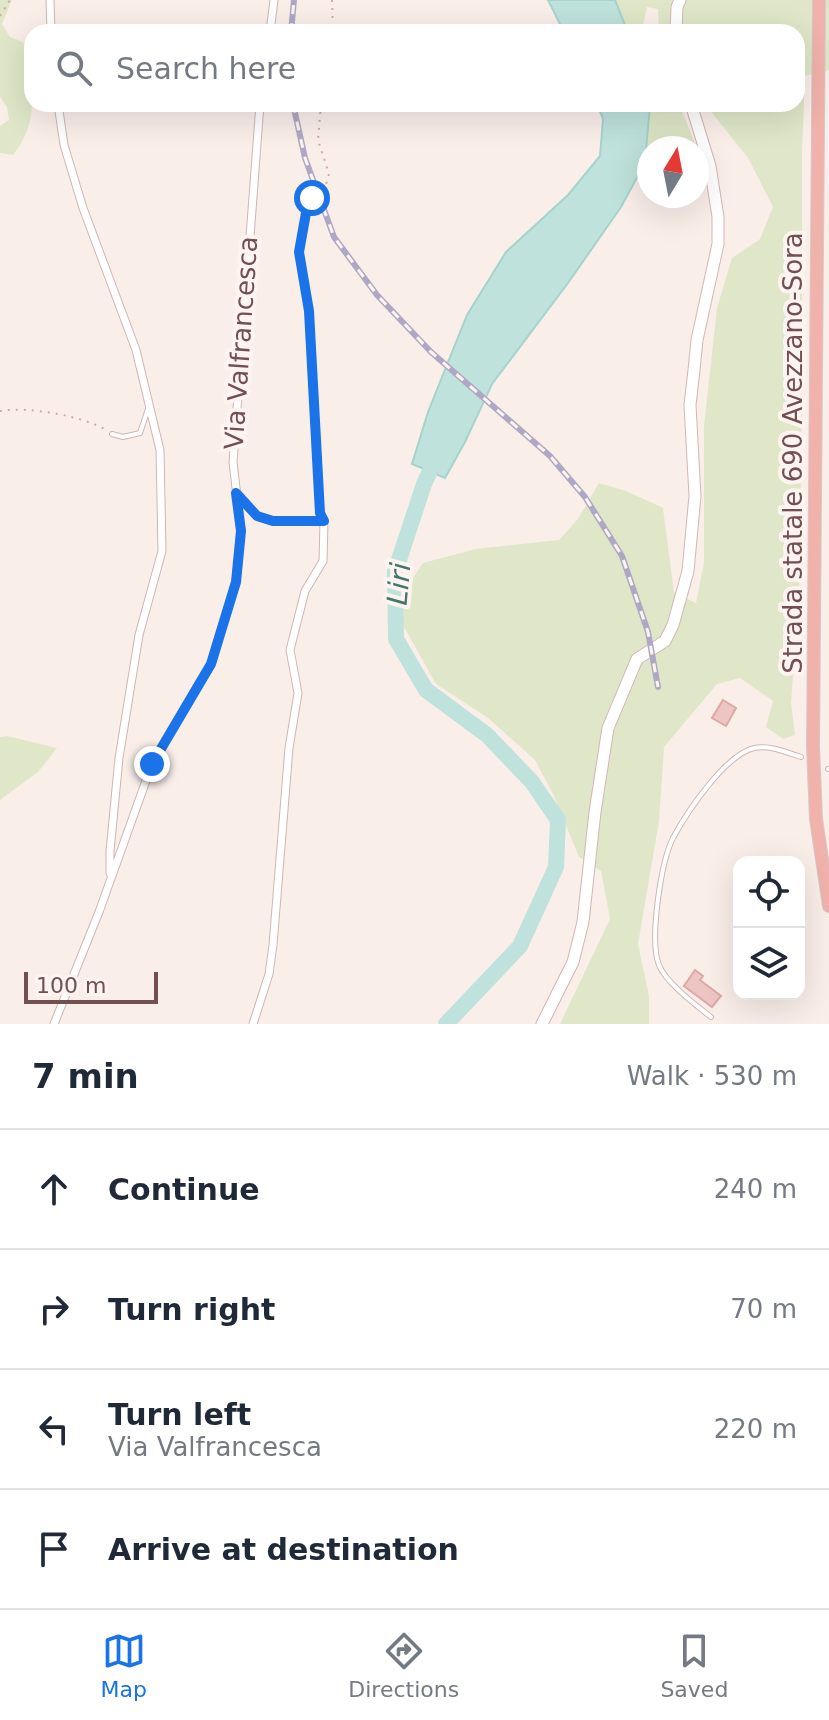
<!DOCTYPE html>
<html lang="en">
<head>
<meta charset="utf-8">
<style>
  :root { --surface:#fff; --page:#f2f2f3; --text:#1f2937; --muted:#747a83; --line:#e0e1e3; --accent:#1a73e8 }
  body { margin:0; font-family:"DejaVu Sans",sans-serif; background:var(--page); color:var(--text) }
  .controls { position:absolute; right:24px; bottom:24px; display:grid; overflow:hidden; border-radius:16px; box-shadow:0 8px 32px #0002 }
  .controls button { width:72px; height:72px; display:grid; place-items:center; padding:0; border:0; border-bottom:2px solid var(--line); background:var(--surface); color:var(--text); font:40px sans-serif }
  .compass { position:absolute; left:637px; top:136px; width:72px; height:72px; border-radius:50%; background:var(--surface); box-shadow:0 8px 32px #0002; rotate:10deg }
  .scale { position:absolute; left:24px; bottom:20px; width:134px; box-sizing:border-box; padding-left:8px; border:4px solid #72504f; border-top:0; font-size:22px; line-height:28px; white-space:nowrap; color:#72504f; -webkit-text-stroke:6px #fdf3ef; paint-order:stroke }
  .stop { position:absolute; width:24px; height:24px; margin:-18px; border:6px solid #1a73e8; border-radius:50%; background:#fff }
  .stop.end { background:#1a73e8; border-color:#fff; box-shadow:0 2px 8px #0008 }
  .list { margin:0; padding:0; list-style:none }
  h2 { display:flex; justify-content:space-between; align-items:center; height:104px; margin:0; padding:0 32px; font-size:34px }
  h2 small { font-size:26px; font-weight:400; color:var(--muted) }
  .list li { display:grid; grid-template-columns:52px 1fr auto; gap:24px; align-items:center; box-sizing:border-box; height:120px; padding:0 32px; border-top:2px solid var(--line) }
  .list b { display:block; font-size:30px; white-space:nowrap }
  .list p { margin:0; font-size:26px; white-space:nowrap; color:var(--muted) }
  .list em { font-size:26px; font-style:normal; color:var(--muted) }
  .icon { flex:none; width:44px; height:44px; fill:none; stroke:currentColor; stroke-width:2; stroke-linecap:round; stroke-linejoin:round }
  .map { position:relative; flex:none; width:829px; height:1024px; overflow:hidden }
  .search { position:absolute; background:var(--surface); box-shadow:0 8px 32px #0002; left:24px; right:24px; top:24px; height:88px; display:flex; align-items:center; gap:20px; box-sizing:border-box; padding:0 28px; border-radius:24px; color:var(--muted); font-size:30px }
  .sheet { height:584px; background:var(--surface) }
  nav { display:flex; justify-content:space-around; align-items:center; box-sizing:border-box; height:112px; border-top:2px solid var(--line); background:var(--surface); font-size:22px; color:var(--muted) }
  nav a { display:grid; justify-items:center; gap:4px }
  nav .on { color:var(--accent) }
  .map>svg:first-child { display:block }
  .green { fill:#dfe7c8 }
  .water { fill:#bfe2dc; stroke:#a6d3cb; stroke-width:2 }
  .lines { fill:none; stroke-linecap:round; stroke-linejoin:round }
  .river { stroke:#bfe2dc; stroke-width:16 }
  .building { fill:#edc6c3; stroke:#dea8a5; stroke-width:2 }
  .service-casing { stroke:#ceb6b3; stroke-width:6 }
  .minor-casing { stroke:#ceb6b3; stroke-width:9 }
  .secondary-casing { stroke:#d3b6b3; stroke-width:13 }
  .trunk-casing { stroke:#d5caca; stroke-width:14 }
  .path { stroke:#d2a9a6; stroke-width:2; stroke-dasharray:2 6; stroke-linecap:butt }
  .service { stroke:#fff; stroke-width:4 }
  .minor { stroke:#fff; stroke-width:7 }
  .secondary { stroke:#fff; stroke-width:11 }
  .trunk { stroke:#f0b2aa; stroke-width:12 }
  .rail-casing { stroke:#aea8c4; stroke-width:6 }
  .rail { stroke:#fdf3ef; stroke-width:3; stroke-dasharray:9; stroke-linecap:butt }
  .route { stroke:#1a73e8; stroke-width:10 }
  .labels { text-anchor:middle; dominant-baseline:central; stroke-width:8; stroke-linejoin:round; paint-order:stroke }
  .street-label { font-size:26px; fill:#72504f; stroke:#fdf3ef }
  .water-label { font-size:28px; font-style:italic; fill:#44766e; stroke:#fdf3ef }
</style>
</head>
<body>
<div class="map">
<svg width="829" height="1024" viewBox="0 0 829 1024">
  <rect width="100%" height="100%" fill="#faeee9"/>
  <path class="green" d="M0 0H12L2 24 10 37C28 43 43 52 27 73 35 106 34 127 13 155L0 153V126L9 120 7 107 0 97Z
    M615 0H829V70L805 76 802 153V407L799 598 791 703 795 735 783 739 766 727 773 701 740 678 717 684 664 747 659 821 638 944 649 996V1024H560L610 919 601 871 579 857 553 794 535 760 488 718 436 684 403 625 404 591 423 563 476 549 559 540 578 519 599 483 626 491 663 508 674 592 696 603 704 563V426L717 308 732 258 760 239 773 207 748 158 705 104H797V32H659L658 9 647 7 643 25 645 32H628Z
    M650 104H675L681 109 702 160 697 172V148H649V192L644 190Z
    M7 736 57 748 38 772 0 800V737Z"/>
  <path class="water" d="M548 0H615L628 32H564Z
    M597 104H650L645 163 621 207 568 283 492 384 465 442 445 478 412 464 428 412 467 315 506 252 568 195 600 156 603 119Z"/>
  <g class="lines">
    <path class="river" d="M438 454 424 484 395 572 396 639 426 690 487 735 532 782 558 820 556 867 520 946 446 1024"/>
  </g>
  <path class="building" d="M723 700 736 708 726 726 712 718Z
    M695 970 703 976 700 980 721 996 712 1007 684 986Z"/>
  <g class="lines">
    <g class="service-casing">
      <path id="service" d="M112 434 123 437 140 433 148 409
        M828 769H829
        M711 1017C696 1005 666 983 659 965 649 940 661 862 673 838 687 812 725 755 754 748 770 745 786 752 801 757"/>
    </g>
    <g class="minor-casing">
      <path id="minor" d="M50 0 51 32
        M270 32 274 0
        M58 104 64 145 83 208 136 350 160 450 162 551 139 635 119 758 110 851V873
        M237 493 257 516 273 521H324L323 561 305 591 290 650 298 693 289 748 273 945 269 974 253 1024
        M54 1024 99 912 152 764 211 664 236 582 241 531 233 462 260 104"/>
    </g>
    <g class="secondary-casing">
      <path id="secondary" d="M676 32 677 7 680 0
        M542 1024 573 962 583 922 595 812 608 728 637 659 665 641 673 625 688 571 695 496 690 405 694 370 697 340 718 244V217L710 166 691 104"/>
    </g>
    <g class="trunk-casing">
      <path id="trunk" d="M819 0 813 747 816 819 829 906"/>
    </g>
    <path class="path" d="M332 0 333 32
      M0 16 10 0
      M321 104 318 140 329 174 325 188
      M312 198 306 213 299 252 309 311 320 513
      M0 411C28 406 84 416 108 431"/>
    <use href="#service" class="service"/>
    <use href="#minor" class="minor"/>
    <use href="#secondary" class="secondary"/>
    <use href="#trunk" class="trunk"/>
    <g class="rail-casing">
      <path id="rail" d="M291 32 294 0
        M293 104 305 158 334 237 377 295 431 352 550 456 585 497 622 556 648 632 658 687"/>
    </g>
    <use href="#rail" class="rail"/>
  </g>
  <g class="lines">
    <path class="route" d="M152 764 211 664 236 582 241 531 236 493 257 516 273 521H324L320 513 309 311 299 252 306 213 312 198"/>
  </g>
  <g class="labels">
    <g class="street-label">
      <text transform="translate(241 343) rotate(-86)">Via Valfrancesca</text>
      <text transform="translate(793 453) rotate(-90)">Strada statale 690 Avezzano-Sora</text>
    </g>
    <g class="water-label">
      <text transform="translate(399 584) rotate(-85)">Liri</text>
    </g>
  </g>
</svg>
<div class="controls">
<button><svg class="icon" aria-label="locate" viewBox="0 0 24 24"><circle cx="12" cy="12" r="6"/><path d="M12 2v4M12 18v4M2 12h4M18 12h4"/></svg></button>
<button><svg class="icon" aria-label="layers" viewBox="0 0 24 24"><path d="M12 4l9 5-9 5-9-5zM3 14l9 5 9-5"/></svg></button>
</div>
<svg class="compass" viewBox="-18 -18 36 36"><path d="M0-13l5 13h-10z" fill="#e53935"/><path d="M0 13l5-13h-10z" fill="#747a83"/></svg>
<div class="scale">100 m</div>
<div class="stop" style="left:312px;top:198px"></div>
<div class="stop end" style="left:152px;top:764px"></div>
<div class="search"><svg class="icon" aria-label="search" viewBox="0 0 24 24"><circle cx="10" cy="10" r="6"/><path d="M15 15l6 6"/></svg>Search here</div>
</div>
<section class="sheet">
<h2>7 min<small>Walk · 530 m</small></h2>
<ul class="list">
<li><svg class="icon" aria-label="ahead" viewBox="0 0 24 24"><path d="M12 20V5M6 11l6-6 6 6"/></svg><div><b>Continue</b></div><em>240 m</em></li>
<li><svg class="icon" aria-label="right" viewBox="0 0 24 24"><path d="M7 20v-9h11M14 6l5 5-5 5"/></svg><div><b>Turn right</b></div><em>70 m</em></li>
<li><svg class="icon" aria-label="left" viewBox="0 0 24 24"><path d="M17 20v-9H6M10 6l-5 5 5 5"/></svg><div><b>Turn left</b><p>Via Valfrancesca</p></div><em>220 m</em></li>
<li><svg class="icon" aria-label="arrive" viewBox="0 0 24 24"><path d="M6 21V4h12l-3 4 3 4H6"/></svg><div><b>Arrive at destination</b></div></li>
</ul>
</section>
<nav>
<a class="on"><svg class="icon" aria-label="map" viewBox="0 0 24 24"><path d="M3 6l6-2 6 2 6-2v14l-6 2-6-2-6 2zM9 4v14M15 6v14"/></svg>Map</a>
<a><svg class="icon" aria-label="directions" viewBox="0 0 24 24"><path d="M12 3l9 9-9 9-9-9zM9 14v-3h6M13 9l2 2-2 2"/></svg>Directions</a>
<a><svg class="icon" aria-label="saved" viewBox="0 0 24 24"><path d="M7 4h10v16l-5-4-5 4z"/></svg>Saved</a>
</nav>
</body>
</html>
